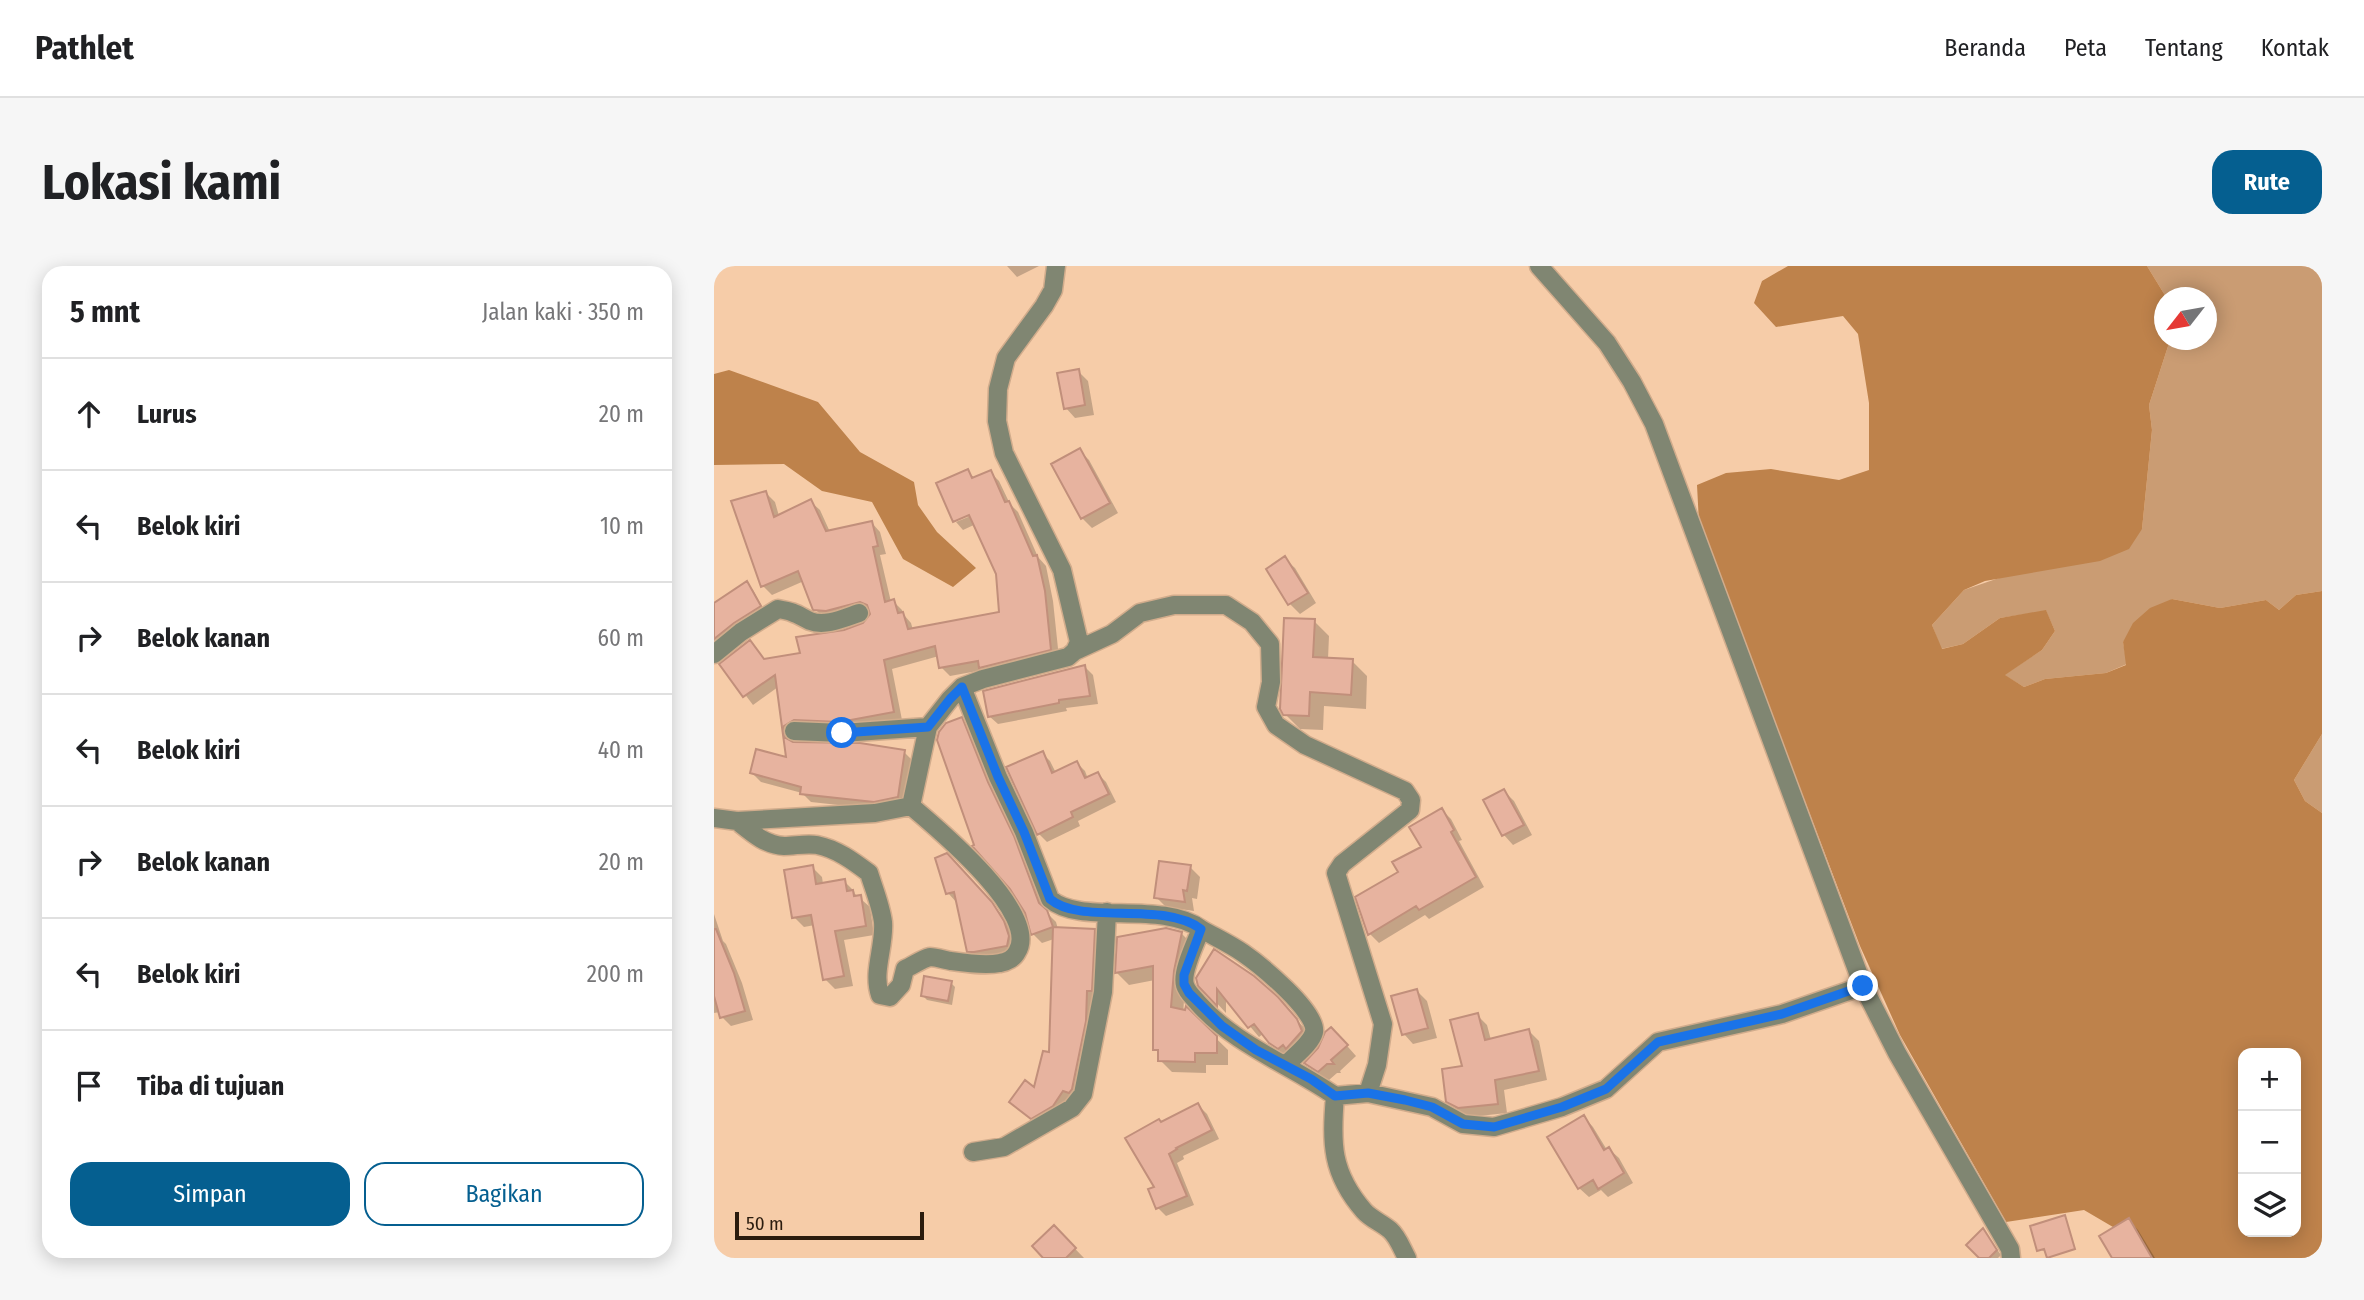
<!DOCTYPE html>
<html lang="id">
<head>
<meta charset="utf-8">
<style>
  :root { --surface:#fff; --page:#f6f6f6; --text:#202124; --muted:#757577; --line:#e0e0e0; --accent:#055f90 }
  body { margin:0; font-family:"Fira Sans Condensed",sans-serif; background:var(--page); color:var(--text) }
  .controls { position:absolute; right:21px; bottom:21px; display:grid; overflow:hidden; border-radius:14px; box-shadow:0 4px 18px #0003 }
  .controls button { width:63px; height:63px; display:grid; place-items:center; padding:0; border:0; border-bottom:2px solid var(--line); background:var(--surface); color:var(--text); font:35px sans-serif }
  .compass { position:absolute; left:1440px; top:21px; width:63px; height:63px; border-radius:50%; background:var(--surface); box-shadow:0 4px 18px #0003; rotate:239deg }
  .scale { position:absolute; left:21px; bottom:18px; width:189px; box-sizing:border-box; padding-left:7px; border:4px solid #2b1c0e; border-top:0; font-size:19px; line-height:24px; white-space:nowrap; color:#2b1c0e; -webkit-text-stroke:5px #f6cca8; paint-order:stroke }
  .stop { position:absolute; width:21px; height:21px; margin:-16px; border:5px solid #1a73e8; border-radius:50%; background:#fff }
  .stop.end { background:#1a73e8; border-color:#fff; box-shadow:0 2px 7px #0008 }
  .list { margin:0; padding:0; list-style:none }
  h2 { display:flex; justify-content:space-between; align-items:center; height:91px; margin:0; padding:0 28px; font-size:30px }
  h2 small { font-size:23px; font-weight:400; color:var(--muted) }
  .list li { display:grid; grid-template-columns:46px 1fr auto; gap:21px; align-items:center; box-sizing:border-box; height:112px; padding:0 28px; border-top:2px solid var(--line) }
  .list b { display:block; font-size:26px; white-space:nowrap }
  .list em { font-size:23px; font-style:normal; color:var(--muted) }
  .actions { display:flex; gap:14px; padding:21px 28px }
  .actions a { flex:1; padding:16px 0; border:2px solid var(--accent); border-radius:21px; text-align:center; font-size:24px; color:var(--accent) }
  .actions .main { background:var(--accent); color:#fff }
  .icon { flex:none; width:38px; height:38px; fill:none; stroke:currentColor; stroke-width:2; stroke-linecap:round; stroke-linejoin:round }
  .map { position:relative; flex:none; width:1608px; height:992px; overflow:hidden; border-radius:21px }
  header { display:flex; align-items:center; gap:42px; box-sizing:border-box; height:98px; padding:0 35px; background:var(--surface); border-bottom:2px solid var(--line) }
  header strong { font-size:33px }
  nav { display:flex; gap:38px; margin-inline-start:auto; font-size:24px }
  .intro { display:flex; align-items:center; justify-content:space-between; box-sizing:border-box; height:168px; padding:0 42px }
  h1 { margin:0; font-size:49px }
  .button { padding:18px 32px; border-radius:21px; background:var(--accent); color:#fff; font-size:24px; font-weight:700 }
  main { display:flex; gap:42px; padding:0 42px }
  aside { flex:1; background:var(--surface); border-radius:21px; box-shadow:0 4px 18px #0003 }
  .map>svg:first-child { display:block }
  .green { fill:#ca9c73 }
  .forest { fill:#be824b; fill-rule:evenodd }
  .shadow { fill:#0003; fill-rule:evenodd }
  .building { fill:#e7b39f; stroke:#c18f7b; stroke-width:2 }
  .lines { fill:none; stroke-linecap:round; stroke-linejoin:round }
  .street-casing { stroke:#d1ac8c; stroke-width:21 }
  .street { stroke:#808672; stroke-width:18 }
  .route { stroke:#1a73e8; stroke-width:9 }
</style>
</head>
<body>
<header>
<strong>Pathlet</strong>
<nav><a>Beranda</a><a>Peta</a><a>Tentang</a><a>Kontak</a></nav>
</header>
<div class="intro"><h1>Lokasi kami</h1><a class="button">Rute</a></div>
<main>
<aside>
<h2>5 mnt<small>Jalan kaki · 350 m</small></h2>
<ul class="list">
<li><svg class="icon" aria-label="ahead" viewBox="0 0 24 24"><path d="M12 20V5M6 11l6-6 6 6"/></svg><div><b>Lurus</b></div><em>20 m</em></li>
<li><svg class="icon" aria-label="left" viewBox="0 0 24 24"><path d="M17 20v-9H6M10 6l-5 5 5 5"/></svg><div><b>Belok kiri</b></div><em>10 m</em></li>
<li><svg class="icon" aria-label="right" viewBox="0 0 24 24"><path d="M7 20v-9h11M14 6l5 5-5 5"/></svg><div><b>Belok kanan</b></div><em>60 m</em></li>
<li><svg class="icon" aria-label="left" viewBox="0 0 24 24"><path d="M17 20v-9H6M10 6l-5 5 5 5"/></svg><div><b>Belok kiri</b></div><em>40 m</em></li>
<li><svg class="icon" aria-label="right" viewBox="0 0 24 24"><path d="M7 20v-9h11M14 6l5 5-5 5"/></svg><div><b>Belok kanan</b></div><em>20 m</em></li>
<li><svg class="icon" aria-label="left" viewBox="0 0 24 24"><path d="M17 20v-9H6M10 6l-5 5 5 5"/></svg><div><b>Belok kiri</b></div><em>200 m</em></li>
<li><svg class="icon" aria-label="arrive" viewBox="0 0 24 24"><path d="M6 21V4h12l-3 4 3 4H6"/></svg><div><b>Tiba di tujuan</b></div></li>
</ul>
<div class="actions"><a class="main">Simpan</a><a>Bagikan</a></div>
</aside>
<div class="map">
<svg width="1608" height="992" viewBox="0 0 1608 992">
  <rect width="100%" height="100%" fill="#f6cca8"/>
  <path class="green" d="M1433 0H1608V325L1582 329 1565 344 1552 334 1506 342 1458 333 1409 376 1413 398 1392 407 1331 413 1310 421 1290 409 1328 384 1341 365 1332 345 1286 352 1249 378 1227 383 1218 359 1250 324 1428 263 1438 164 1435 139 1456 74H1492V32L1452 31Z
    M1608 468V547L1591 535 1580 514Z"/>
  <path class="forest" d="M1074 0H1433L1452 31 1450 32V74H1456L1435 139 1438 164 1428 263 1415 283 1386 295 1271 315 1250 324 1218 359 1228 383 1249 378 1286 352 1332 344 1341 365 1328 384 1291 409 1310 421 1331 413 1392 407 1412 399 1409 376 1419 357 1436 342 1458 333 1506 342 1552 334 1565 344 1582 329 1608 325V468L1580 514 1591 535 1608 547V992H1436L1416 971 1370 944 1292 956 1186 769 1146 680 985 257 983 219 1012 207 1057 203 1125 214 1155 204V137L1144 68 1129 50 1062 61 1040 37 1048 15ZM1529 787H1582V966H1529Z
    M15 104 104 136 146 186 200 216 204 239 223 266 262 302 239 321 189 293 158 236 108 225 70 198 0 199V108Z"/>
  <path class="shadow" d="M293 0H325L303 11Z
    M364 105 374 115 380 149 361 152 352 142Z
    M365 184 375 194 404 247 378 262 368 252Z
    M254 205 261 213 276 206 285 215 296 238 304 246 324 291 332 300 339 335 345 392 276 410 269 404 236 410 227 401 225 390 178 403 188 454 79 467 78 477 190 486 199 495 192 539 170 544 97 536 88 527 47 516 38 507 74 493 64 421 39 439 8 398 36 376 51 394 88 388 130 366 150 359 158 349 157 344 122 353 110 352 101 343 90 315 58 329 49 320 52 227 61 236 65 250 97 236 106 244 116 266 158 257 166 266 172 288 166 289 177 336 179 335 188 344 190 349 197 357 199 364 287 348 283 308 262 258 249 264 242 256 264 247 263 243 242 253V256L241 255ZM88 451 74 459V455Z
    M571 293 581 302 602 337 586 348 576 338 554 303Z
    M33 317 39 324 52 348 0 385V338Z
    M600 355 615 370 614 393 638 395 653 410 652 443 610 440 609 464 586 463 571 448Z
    M371 401 379 409 384 438 352 442 353 445 284 458 275 450Z
    M247 453 257 463 309 582 334 648 342 656 344 663 380 664 392 676 370 836 330 864 297 836 321 824 336 789 340 673 328 677 319 668Z
    M328 487 336 495 342 507 363 497 371 505 374 513 384 508 392 516 402 536 364 555 366 560 333 576 325 568Z
    M790 525 800 535 818 569 799 579 790 569 772 535Z
    M728 544 737 553 748 574 745 575 770 621 715 653 711 649 665 677 656 668 686 606 709 582Z
    M243 600 287 648 299 667 302 689 264 695 254 685 244 638 234 627Z
    M98 601 108 611 109 618 130 615 140 625 141 628 156 641 160 669 130 674 139 720 121 723 111 713 101 659 90 661 80 651Z
    M476 601 486 611 483 633 478 632 480 645 452 641 442 631Z
    M0 648 9 675 12 678 28 717 39 754 17 760 8 751 6 746 0 747Z
    M467 667 479 679 471 718 469 750 473 744 514 784V799H492V807L458 806 446 794V788L441 783V714L415 719 403 707 405 672Z
    M237 717 241 721 238 739 213 734 209 730Z
    M487 720 563 732 593 765 575 792 567 787 549 768 545 771 512 732V747Z
    M703 725 713 735 723 772 699 778 690 768Z
    M763 749 773 759 777 774 815 765 825 775 833 814 790 824 793 847 755 851 744 845 734 835 751 802Z
    M627 773 642 790 626 805 627 807H623L615 814 602 807 592 797Z
    M484 839 493 848 505 873 469 890 470 893 463 897 480 939 452 950 444 942 442 922 448 858Z
    M870 851 879 861 893 884 895 883 905 892 919 917 894 931 887 924 875 931 865 922Z
    M1415 955 1424 964 1441 992H1400Z
    M340 961 370 992H332Z
    M1269 964 1287 989 1284 992H1267Z"/>
  <path class="building" d="M365 103 371 139 350 143 343 107Z
    M366 182 396 237 367 253 337 198Z
    M254 203 258 212 277 204 291 236 295 235 319 290 323 289 331 325 337 384 265 402 264 395 225 402 221 380 170 394 180 446 126 456 80 454 70 460V471L79 476 146 477 191 484 184 531 160 536 86 528 87 521 36 507 42 483 72 491 61 409 29 431 5 398 36 374 50 393 86 387 82 371 130 364 149 357 156 348 153 339 146 336 112 345 99 344 84 305 47 321 17 235 52 225 60 251 97 233 112 265 158 255 164 280 159 281 171 336 180 333 184 347 189 346 194 363 285 346 282 308 255 249 239 256 222 217Z
    M571 290 594 327 574 339 552 303Z
    M33 315 47 340 20 357 0 373V337Z
    M570 352 601 353 599 391 639 393 637 429 596 426 595 450 569 449 566 443Z
    M371 399 376 430 345 434V437L274 451 269 425Z
    M248 451 274 516 300 570 325 637 333 644 339 661 317 669 311 647 296 623 258 580 260 579 223 474 225 466 232 457Z
    M329 485 338 507 363 495 371 512 384 506 395 528 357 546 359 551 323 569 292 501Z
    M790 523 810 559 788 570 769 534Z
    M728 542 740 564 737 566 762 611 705 644 702 640 654 669 641 631 684 606 678 596 707 581 695 561Z
    M233 587 278 636 290 655 295 670 293 680 260 686H253L240 626 232 628 221 592Z
    M445 595 477 599 473 625 469 624 471 636 440 632Z
    M99 599 102 618 131 613 133 625 139 624 140 630 147 629 152 660 121 665 130 710 109 714 97 649 78 652 70 604Z
    M339 661 381 663 378 725H373L372 755 358 823 355 827 349 825 339 840 317 853 295 836 311 814 320 821 329 785 335 786Z
    M452 662 468 666 460 705 457 741 471 744 472 740 503 770V787H481V796L444 795V784H439V700L401 707 403 671Z
    M0 663H2L20 707 31 745 6 752 0 730Z
    M500 683 540 710 564 731 583 753 588 765 572 783 569 779 564 783 555 777 540 758 534 762 503 723V740L484 720 482 712Z
    M210 710 238 715 234 735 207 730Z
    M703 723 714 762 688 769 677 730Z
    M764 747 771 774 815 763 825 805 781 814 784 838 744 842 732 836 728 803 748 800 736 754Z
    M617 761 634 779 617 794 620 798H613L604 806 590 797 604 782 611 766Z
    M484 837 498 864 462 882 463 883 455 888 473 930 442 943 434 923 440 921 411 872 445 853 447 856Z
    M870 849 890 884 895 881 910 907 884 923 879 914 864 923 833 871Z
    M1351 949 1361 983 1333 992 1330 983 1323 985 1316 960Z
    M1415 952 1438 992H1398L1385 970Z
    M340 959 362 982 352 992H329L318 980Z
    M1269 962 1283 984 1275 992H1265L1252 979Z"/>
  <g class="lines">
    <g class="street-casing">
      <path id="street" d="M825 0 893 77 918 116 940 158 1149 720 1183 787 1296 983 1297 992
        M361 385 398 368 426 347 460 339H512L538 356 556 378 557 416 552 441 562 459 591 479 691 525 697 534 696 544 628 598 622 607 669 758 663 799 654 827 621 830
        M0 388 27 366 64 343C81 346 82 348 96 355 111 361 130 352 145 347
        M248 421 284 511 310 566 336 633C366 660 448 634 487 663 482 676 467 706 471 719 473 726 479 731 484 737 521 779 575 798 621 830 617 877 617 907 650 945 657 953 668 957 676 964 684 971 688 983 693 992
        M80 465 128 467 214 461
        M0 552 23 555 161 547 197 540 214 461 236 433 248 421 269 413 354 391 361 385 365 376 348 304 290 187 283 155 284 123 292 92 330 40 339 24 342 0
        M23 555C38 567 51 579 70 580 81 580 92 577 103 579 123 583 139 595 155 607 160 623 167 640 169 656 171 680 158 706 166 729L176 731 187 719 191 703C198 700 208 693 216 691 222 691 231 694 237 695 251 697 271 700 286 697 293 696 300 692 303 686 327 648 223 562 197 540
        M487 663C501 671 516 678 529 687 545 698 604 746 600 766 597 778 580 790 572 799
        M654 827 718 841 749 858 780 861 848 841 892 823 944 776 1068 748 1149 720
        M259 886 290 881 358 842 369 828 389 726 393 646"/>
    </g>
    <use href="#street" class="street"/>
  </g>
  <g class="lines">
    <path class="route" d="M128 467 214 461 236 433 248 421 284 511 310 566 336 633C367 660 448 634 487 663L470 709V718L475 727 508 760 542 784 597 813 621 830 654 827 691 834 718 841 749 858 780 861 848 841 892 823 944 776 1068 748 1149 720"/>
  </g>
</svg>
<div class="controls">
<button>+</button>
<button>−</button>
<button><svg class="icon" aria-label="layers" viewBox="0 0 24 24"><path d="M12 4l9 5-9 5-9-5zM3 14l9 5 9-5"/></svg></button>
</div>
<svg class="compass" viewBox="-18 -18 36 36"><path d="M0-13l5 13h-10z" fill="#e53935"/><path d="M0 13l5-13h-10z" fill="#757577"/></svg>
<div class="scale">50 m</div>
<div class="stop" style="left:128px;top:467px"></div>
<div class="stop end" style="left:1149px;top:720px"></div>
</div>
</main>
</body>
</html>
